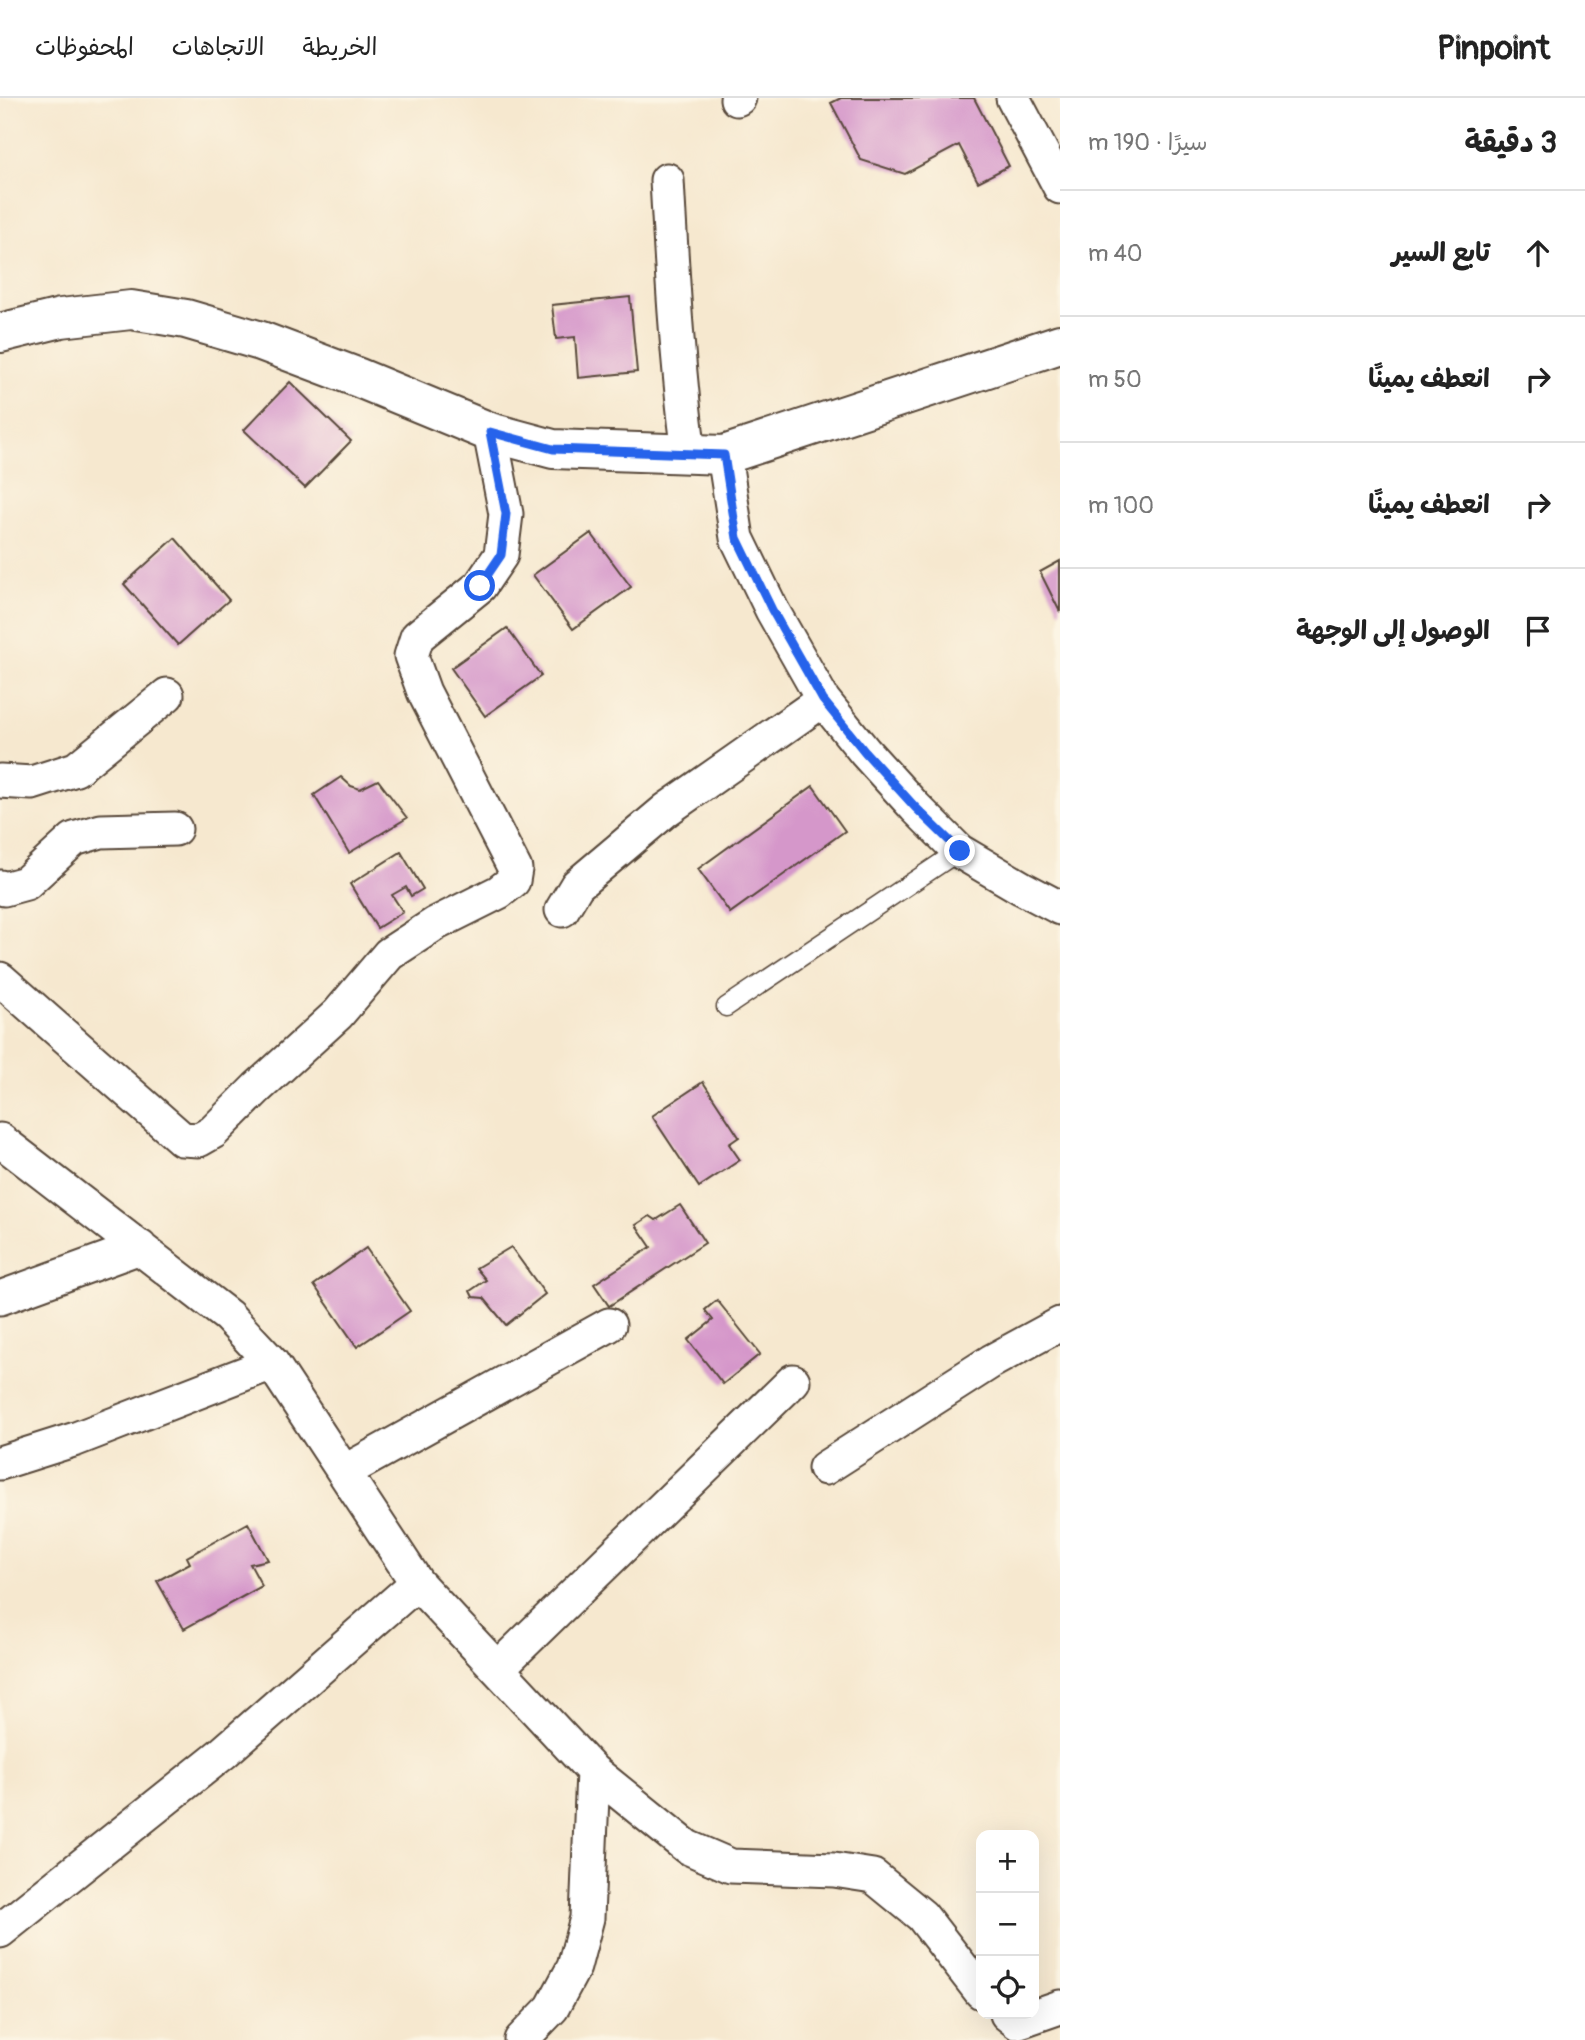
<!DOCTYPE html>
<html lang="ar">
<head>
<meta charset="utf-8">
<style>
  :root { --surface:#fff; --page:#f2f2f2; --text:#222; --muted:#767676; --line:#e0e0e0 }
  body { margin:0; font-family:Pangolin,"Playpen Sans Arabic",sans-serif; background:var(--page); color:var(--text); direction:rtl }
  .controls { position:absolute; right:21px; bottom:21px; display:grid; overflow:hidden; border-radius:14px; box-shadow:0 7px 28px #0002 }
  .controls button { width:63px; height:63px; display:grid; place-items:center; padding:0; border:0; border-bottom:2px solid var(--line); background:var(--surface); color:var(--text); font:35px sans-serif }
  .stop { position:absolute; width:21px; height:21px; margin:-16px; border:5px solid #2563eb; border-radius:50%; background:#fff }
  .stop.end { background:#2563eb; border-color:#fff; box-shadow:0 2px 7px #0008 }
  .list { margin:0; padding:0; list-style:none }
  h2 { display:flex; justify-content:space-between; align-items:center; height:91px; margin:0; padding:0 28px; font-size:30px }
  h2 small { font-size:23px; font-weight:400; color:var(--muted) }
  .list li { display:grid; grid-template-columns:46px 1fr auto; gap:21px; align-items:center; box-sizing:border-box; height:126px; padding:0 28px; border-top:2px solid var(--line) }
  .list b { display:block; font-size:26px; white-space:nowrap }
  .list em { font-size:23px; font-style:normal; color:var(--muted) }
  .icon { flex:none; width:38px; height:38px; fill:none; stroke:currentColor; stroke-width:2; stroke-linecap:round; stroke-linejoin:round }
  .map { position:relative; flex:none; width:1060px; height:1942px; overflow:hidden; direction:ltr }
  header { display:flex; align-items:center; gap:42px; box-sizing:border-box; height:98px; padding:0 35px; background:var(--surface); border-bottom:2px solid var(--line) }
  header strong { font-size:33px }
  nav { display:flex; gap:38px; margin-inline-start:auto; font-size:24px }
  main { display:flex }
  aside { flex:1; background:var(--surface) }
  .map>svg:first-child { display:block }
  .building { fill:#d597ca }
  .lines { fill:none; stroke-linecap:round; stroke-linejoin:round }
  .lane-casing { stroke:#574639; stroke-width:21 }
  .street-casing { stroke:#574639; stroke-width:37 }
  .secondary-casing { stroke:#574639; stroke-width:42 }
  .lane { stroke:#fff; stroke-width:18 }
  .street { stroke:#fff; stroke-width:33 }
  .secondary { stroke:#fff; stroke-width:38 }
  .route { stroke:#2563eb; stroke-width:9 }
</style>
</head>
<body>
<header>
<strong>Pinpoint</strong>
<nav><a>الخريطة</a><a>الاتجاهات</a><a>المحفوظات</a></nav>
</header>
<main>
<aside>
<h2>3 دقيقة<small>سيرًا · 190 m</small></h2>
<ul class="list">
<li><svg class="icon" aria-label="ahead" viewBox="0 0 24 24"><path d="M12 20V5M6 11l6-6 6 6"/></svg><div><b>تابع السير</b></div><em>40 m</em></li>
<li><svg class="icon" aria-label="right" viewBox="0 0 24 24"><path d="M7 20v-9h11M14 6l5 5-5 5"/></svg><div><b>انعطف يمينًا</b></div><em>50 m</em></li>
<li><svg class="icon" aria-label="right" viewBox="0 0 24 24"><path d="M7 20v-9h11M14 6l5 5-5 5"/></svg><div><b>انعطف يمينًا</b></div><em>100 m</em></li>
<li><svg class="icon" aria-label="arrive" viewBox="0 0 24 24"><path d="M6 21V4h12l-3 4 3 4H6"/></svg><div><b>الوصول إلى الوجهة</b></div></li>
</ul>
</aside>
<div class="map">
<svg width="1060" height="1942" viewBox="0 0 1060 1942">
  <rect width="100%" height="100%" fill="#fcf5e5"/>
  <filter id="ink" filterUnits="userSpaceOnUse"><feTurbulence type="fractalNoise" baseFrequency=".0143" numOctaves="2"/><feDisplacementMap in="SourceGraphic" scale="14" xChannelSelector="R" yChannelSelector="G"/><feConvolveMatrix kernelMatrix="1 2 1 2 8 2 1 2 1" color-interpolation-filters="sRGB"/></filter>
  <filter id="wash" filterUnits="userSpaceOnUse"><feTurbulence type="fractalNoise" baseFrequency=".00686" numOctaves="4" result="noise"/><feDisplacementMap in="SourceGraphic" scale="28" xChannelSelector="R" yChannelSelector="G"/><feGaussianBlur stdDeviation="1.57" result="paint"/><feColorMatrix in="noise" values="0 0 0 0 0 0 0 0 0 0 0 0 0 0 0 0 0 1.4 0 .05"/><feComposite in="paint" operator="in"/></filter>
  <g filter="url(#wash)">
    <rect width="100%" height="100%" fill="#f6e8cf"/>
    <g id="blocks">
      <path class="building" d="M841 0H974L1009 68 978 84 959 47 905 76 861 62 831 5Z
        M630 199 637 274 578 280 575 239 556 241 552 207Z
        M290 284 351 343 305 390 244 332Z
        M591 435 631 489 573 531 533 477Z
        M175 440 229 502 178 547 124 486Z
        M1060 463V514L1040 474Z
        M507 530 541 578 485 618 451 570Z
        M341 679 351 688 360 691 378 682 407 720 349 755 314 697Z
        M813 688 845 733 730 815 698 771Z
        M401 754 423 791 411 798 406 789 392 797 403 814 377 830 350 786Z
        M703 984 739 1039 729 1046 740 1062 699 1089 652 1018Z
        M680 1107 705 1145 609 1208 594 1186 651 1149 636 1127 650 1118 656 1122Z
        M511 1149 545 1196 506 1227 484 1200 473 1199 470 1193 486 1182 476 1170Z
        M366 1150 410 1213 357 1249 314 1187Z
        M717 1202 760 1256 723 1286 688 1242 713 1222 705 1212Z
        M248 1425 268 1462 250 1466 262 1488 184 1531 157 1483 190 1465 187 1459Z"/>
    </g>
  </g>
  <g filter="url(#ink)">
    <use href="#blocks" fill-opacity="0" stroke="#574639" stroke-width="2"/>
    <g class="lines">
      <g class="lane-casing">
        <path id="lane" d="M726 909 959 753"/>
      </g>
      <g class="street-casing">
        <path id="street" d="M1013 0 1060 89
          M737 1 739 0
          M667 82C672 174 677 265 689 355
          M724 357 737 440 772 512 823 602 865 654 915 709 959 753 1022 790 1060 810
          M0 683 32 685 76 671 167 597
          M0 789 4 791 26 785 74 741 101 733 175 731
          M562 812 577 787 666 712 823 602
          M0 881 182 1041 199 1042 213 1034 257 990 338 916 389 856 435 826 499 794 513 783 515 771 424 594 411 558 417 539 480 488 501 457 506 416 490 334
          M0 1042 228 1218 272 1265 417 1485 593 1673 687 1749 731 1768 834 1772 873 1778 922 1818 981 1894
          M0 1200 140 1149
          M0 1365 76 1341 272 1265
          M825 1370 992 1263 1060 1226
          M344 1374 609 1227
          M498 1570 793 1283
          M0 1833 223 1655 417 1485
          M1007 1916 1017 1924 1060 1909
          M521 1942 552 1910 574 1869 587 1820 593 1673"/>
      </g>
      <g class="secondary-casing">
        <path id="secondary" d="M0 235 61 220 131 212 186 221 261 243 359 280 490 334 553 351 724 357 1060 246"/>
      </g>
      <use href="#lane" class="lane"/>
      <use href="#street" class="street"/>
      <use href="#secondary" class="secondary"/>
    </g>
  </g>
  <g class="lines" filter="url(#ink)">
    <path class="route" d="M480 488 501 457 506 416 490 334 553 351 724 357 737 440 772 512 823 602 865 654 915 709 960 753"/>
  </g>
</svg>
<div class="controls">
<button>+</button>
<button>−</button>
<button><svg class="icon" aria-label="locate" viewBox="0 0 24 24"><circle cx="12" cy="12" r="6"/><path d="M12 2v4M12 18v4M2 12h4M18 12h4"/></svg></button>
</div>
<div class="stop" style="left:480px;top:488px"></div>
<div class="stop end" style="left:960px;top:753px"></div>
</div>
</main>
</body>
</html>
